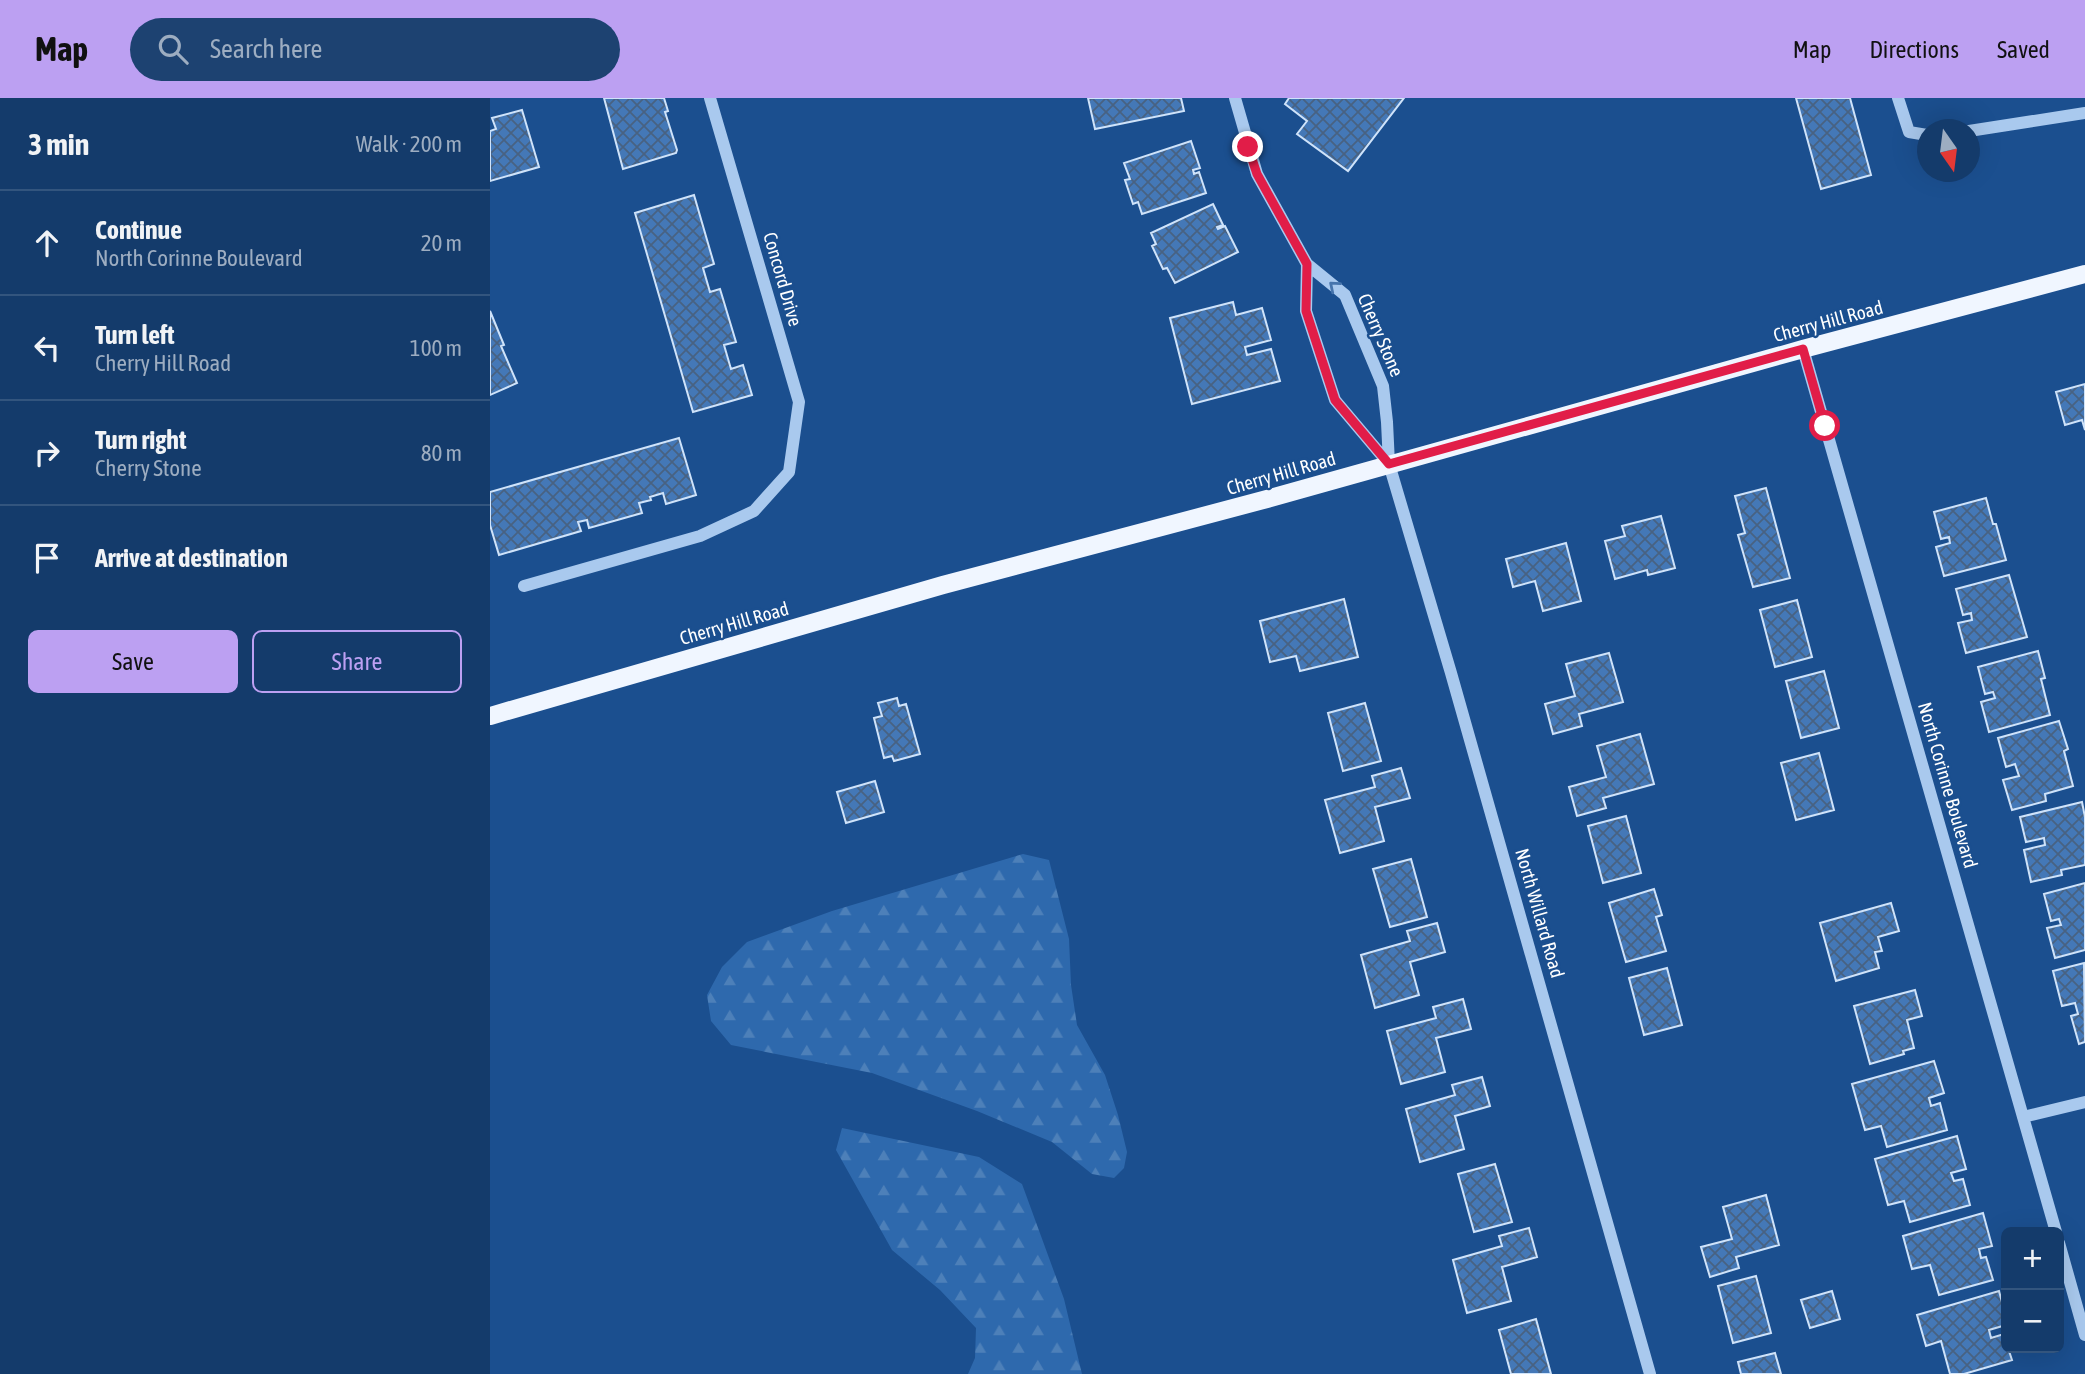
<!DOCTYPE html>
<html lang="en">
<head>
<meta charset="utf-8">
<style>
  :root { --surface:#143b6b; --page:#1d4271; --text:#f1f3f6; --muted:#9dadc1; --line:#33557e; --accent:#bca0f2 }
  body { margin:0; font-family:"Asap Condensed",sans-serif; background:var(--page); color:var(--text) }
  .controls { position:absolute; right:21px; bottom:21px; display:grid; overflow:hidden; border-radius:10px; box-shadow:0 7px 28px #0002 }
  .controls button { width:63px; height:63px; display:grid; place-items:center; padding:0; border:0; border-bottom:2px solid var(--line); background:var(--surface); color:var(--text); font:35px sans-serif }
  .compass { position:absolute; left:1427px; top:21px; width:63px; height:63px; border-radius:50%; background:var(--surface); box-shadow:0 7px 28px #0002; rotate:166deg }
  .stop { position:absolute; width:21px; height:21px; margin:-16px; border:5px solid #e11d48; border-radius:50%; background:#fff }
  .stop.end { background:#e11d48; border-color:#fff; box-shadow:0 2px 7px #0008 }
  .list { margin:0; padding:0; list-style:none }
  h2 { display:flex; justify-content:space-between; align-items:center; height:91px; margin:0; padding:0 28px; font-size:30px }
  h2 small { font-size:23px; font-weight:400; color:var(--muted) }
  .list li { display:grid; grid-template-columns:46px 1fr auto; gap:21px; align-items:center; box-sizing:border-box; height:105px; padding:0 28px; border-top:2px solid var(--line) }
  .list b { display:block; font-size:26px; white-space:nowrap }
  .list p { margin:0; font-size:23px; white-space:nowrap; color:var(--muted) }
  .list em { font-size:23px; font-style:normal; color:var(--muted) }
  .actions { display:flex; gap:14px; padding:21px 28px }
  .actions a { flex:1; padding:16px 0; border:2px solid var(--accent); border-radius:10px; text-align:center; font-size:24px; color:var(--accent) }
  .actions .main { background:var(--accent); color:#111 }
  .icon { flex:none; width:38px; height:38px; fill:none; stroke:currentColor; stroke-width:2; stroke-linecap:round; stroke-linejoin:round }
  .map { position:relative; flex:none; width:1595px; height:1276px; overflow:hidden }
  header { display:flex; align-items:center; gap:42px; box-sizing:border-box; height:98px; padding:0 35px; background:var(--accent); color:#111 }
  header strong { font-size:33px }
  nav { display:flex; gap:38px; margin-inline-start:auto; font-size:24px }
  .search { width:490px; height:63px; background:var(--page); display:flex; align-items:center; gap:18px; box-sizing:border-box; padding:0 24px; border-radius:38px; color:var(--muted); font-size:26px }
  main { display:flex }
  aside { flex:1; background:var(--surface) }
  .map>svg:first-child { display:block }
  .forest { fill:url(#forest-firs) }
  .building { fill:url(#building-cross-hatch); stroke:#cfe3fa; stroke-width:2 }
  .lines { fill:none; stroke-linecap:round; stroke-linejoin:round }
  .minor { stroke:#a9c9ee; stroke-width:12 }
  .major { stroke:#f0f6ff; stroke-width:18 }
  .oneway { stroke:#4674ac }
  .route { stroke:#e11d48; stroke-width:9 }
  .labels { text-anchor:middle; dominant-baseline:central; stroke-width:5; stroke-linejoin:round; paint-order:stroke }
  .street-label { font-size:19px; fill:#fff; stroke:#1b4f8f }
</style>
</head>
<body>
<header>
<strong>Map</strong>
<div class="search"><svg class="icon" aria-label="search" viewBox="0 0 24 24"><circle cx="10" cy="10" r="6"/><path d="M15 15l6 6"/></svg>Search here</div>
<nav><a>Map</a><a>Directions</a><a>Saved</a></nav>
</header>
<main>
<aside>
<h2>3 min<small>Walk · 200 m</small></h2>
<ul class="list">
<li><svg class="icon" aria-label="ahead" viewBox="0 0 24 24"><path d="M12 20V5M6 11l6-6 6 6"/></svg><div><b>Continue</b><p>North Corinne Boulevard</p></div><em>20 m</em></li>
<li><svg class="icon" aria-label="left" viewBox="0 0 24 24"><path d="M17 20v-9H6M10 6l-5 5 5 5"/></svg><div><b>Turn left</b><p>Cherry Hill Road</p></div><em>100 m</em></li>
<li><svg class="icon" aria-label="right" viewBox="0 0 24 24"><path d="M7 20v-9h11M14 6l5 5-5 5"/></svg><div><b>Turn right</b><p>Cherry Stone</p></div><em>80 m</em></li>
<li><svg class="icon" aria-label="arrive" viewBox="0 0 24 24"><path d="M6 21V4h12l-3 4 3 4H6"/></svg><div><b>Arrive at destination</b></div></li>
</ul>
<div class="actions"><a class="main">Save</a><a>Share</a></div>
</aside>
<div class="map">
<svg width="1595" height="1276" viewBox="0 0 1595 1276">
  <defs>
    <pattern id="forest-firs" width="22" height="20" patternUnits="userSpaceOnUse" patternTransform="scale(1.75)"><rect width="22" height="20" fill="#2e69ad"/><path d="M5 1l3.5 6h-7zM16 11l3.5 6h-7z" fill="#4d80b9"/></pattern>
    <pattern id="building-cross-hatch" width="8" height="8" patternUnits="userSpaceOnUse" patternTransform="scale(1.75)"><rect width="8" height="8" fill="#4478b7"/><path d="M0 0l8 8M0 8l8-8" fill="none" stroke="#486282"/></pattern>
  </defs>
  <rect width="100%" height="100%" fill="#1b4f8f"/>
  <path class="forest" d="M533 756 559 762 579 841 581 887 587 927 615 977 628 1017 637 1054 634 1070 624 1080 602 1076 562 1044 487 1013 382 975 241 947 221 923 217 897 232 869 257 844 342 813Z
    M352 1030 489 1059 532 1086 574 1201 592 1276H478L485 1260 486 1230 450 1192 402 1152 346 1052Z"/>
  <path class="building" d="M114 0H174L178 13 175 14 187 52 186 55 133 71Z
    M598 0H691L694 13 605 31Z
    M799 0H914L858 73 807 36 817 23 795 6Z
    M1306 0H1360L1381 77 1331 91Z
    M32 12 49 69 0 83V33L6 31 2 20Z
    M701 43 710 70 703 72 704 76 709 74 716 95 652 116 648 104 643 106 635 82 640 81 634 65Z
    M204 97 224 166 213 170 220 194 230 191 246 244 234 247 241 271 253 267 262 297 203 314 145 115Z
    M723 106 733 127 727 129 728 131 735 128 748 154 685 185 677 170 673 171 662 148 666 146 661 135Z
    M743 204 746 217 772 210 781 242 755 249 757 257 781 251 790 283 702 306 680 220Z
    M0 213 14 247 11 248 27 285 0 297Z
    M1595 286V332L1592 322 1575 327 1566 294Z
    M189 340 206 397 176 406 173 395 160 399 161 402 149 405 152 415 99 430 97 422 88 424 91 433 9 457 0 427V394Z
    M1276 390 1300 480 1263 489 1248 437 1255 435 1245 398Z
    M1496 400 1503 426H1506L1516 462 1454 478 1446 449 1460 445 1459 439 1451 441 1444 414Z
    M1171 418 1185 470 1158 477 1157 472 1125 481 1115 443 1135 438 1132 428Z
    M1076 445 1091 503 1053 513 1045 483 1023 489 1016 461Z
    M1519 477 1537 539 1476 555 1468 525 1482 522 1481 515 1473 517 1466 491Z
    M854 501 868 559 810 573 806 558 780 564 770 523Z
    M1307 502 1322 559 1285 569 1270 512Z
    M1548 553 1555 580 1551 581 1560 617 1499 634 1491 604 1505 600 1503 594 1495 596 1488 569Z
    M1119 555 1133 604 1089 616 1092 628 1063 636 1055 606 1085 598 1076 566Z
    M1334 573 1349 630 1311 640 1296 583Z
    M407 600 409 608 416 606 430 656 404 663 402 658 394 660 384 620 392 618 388 605Z
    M875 605 891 663 853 673 838 615Z
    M1569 623 1578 651 1574 653 1583 688 1555 696 1556 703 1522 712 1513 682 1529 678 1525 666 1516 669 1508 640Z
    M1150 636 1164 686 1113 700 1116 710 1087 718 1079 689 1116 679 1107 648Z
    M1329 655 1344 712 1306 722 1291 665Z
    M911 670 920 700 885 709 894 743 850 755 835 702 885 689 882 678Z
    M385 683 394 714 356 725 347 694Z
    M1592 704 1595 719V767L1571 772 1572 777 1541 784 1534 752 1555 747 1554 740 1536 744 1530 719Z
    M1136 718 1151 775 1113 785 1098 728Z
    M921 761 937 819 900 829 883 771Z
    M1595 785V852L1565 860 1557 830 1571 827 1569 821 1561 823 1554 796Z
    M1164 791 1172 817 1166 819 1176 853 1136 864 1119 805Z
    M1401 805 1409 833 1388 839 1392 853 1385 854 1389 870 1346 883 1330 825Z
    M947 825 955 854 920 864 929 897 885 910 871 857 920 843 917 833Z
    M1594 865 1595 944 1589 946 1581 918 1588 916 1585 905 1572 908 1563 873Z
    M1177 870 1192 927 1154 937 1139 880Z
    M1425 892 1432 918 1417 922 1424 950 1413 953 1414 956 1380 966 1364 908Z
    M973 901 981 931 946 940 955 974 911 986 897 933 946 920 943 909Z
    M1444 963 1454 995 1439 1000 1441 1008 1450 1005 1457 1032 1397 1049 1391 1028 1375 1032 1362 986Z
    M992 979 1000 1008 965 1018 974 1051 930 1064 916 1011 965 997 962 987Z
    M1467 1038 1476 1071 1461 1075 1464 1083 1473 1081 1480 1107 1420 1124 1414 1103 1398 1107 1385 1061Z
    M1005 1066 1022 1124 984 1134 968 1076Z
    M1276 1097 1289 1147 1246 1159 1249 1170 1220 1179 1211 1149 1242 1141 1233 1109Z
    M1493 1115 1502 1148 1489 1151 1491 1160 1496 1159 1503 1182 1449 1197 1440 1167 1422 1171 1413 1138Z
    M1039 1130 1047 1159 1012 1169 1021 1203 977 1215 963 1162 1012 1148 1009 1138Z
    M1266 1178 1281 1235 1243 1245 1228 1188Z
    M1342 1193 1350 1221 1320 1230 1311 1202Z
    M1509 1193 1516 1219V1227L1499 1232 1501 1240 1514 1236 1516 1250H1518L1522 1262 1474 1276H1460L1451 1243 1436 1248 1427 1217Z
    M1046 1221 1061 1276H1021L1009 1232Z
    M1285 1255 1291 1276H1251L1248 1264Z"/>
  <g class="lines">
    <path class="minor" d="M745 0 767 76 817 166 855 197 893 288 897 324 899 366 961 575 1160 1276
      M1408 0 1419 34 1437 37
      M1479 33 1595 15
      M817 166 816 213 845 302 899 366
      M1313 251 1566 1134
      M34 488 210 438 264 413 299 374 309 304 220 0
      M1533 1019 1595 1004
      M1569 1145 1595 1237"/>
    <path class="major" d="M0 618 453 487 777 401 1313 251 1595 176"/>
  </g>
  <defs><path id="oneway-chevron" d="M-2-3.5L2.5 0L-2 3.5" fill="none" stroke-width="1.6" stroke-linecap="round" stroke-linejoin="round" transform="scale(1.75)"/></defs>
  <use class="oneway" href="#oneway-chevron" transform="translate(844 188) rotate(-140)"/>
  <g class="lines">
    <path class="route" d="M758 49 767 76 817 166 816 213 845 302 899 366 1313 251 1335 328"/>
  </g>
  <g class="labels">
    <g class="street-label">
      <text transform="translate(293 181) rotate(74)">Concord Drive</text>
      <text transform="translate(1338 223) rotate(-15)">Cherry Hill Road</text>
      <text transform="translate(891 237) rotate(67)">Cherry Stone</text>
      <text transform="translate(791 375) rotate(-16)">Cherry Hill Road</text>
      <text transform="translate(244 525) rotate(-16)">Cherry Hill Road</text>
      <text transform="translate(1458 687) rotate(74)">North Corinne Boulevard</text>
      <text transform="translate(1050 815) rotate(74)">North Willard Road</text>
    </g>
  </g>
</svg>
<div class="controls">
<button>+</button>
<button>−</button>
</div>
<svg class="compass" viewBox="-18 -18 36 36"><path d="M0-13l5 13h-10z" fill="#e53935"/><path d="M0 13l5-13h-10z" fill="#9dadc1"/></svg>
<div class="stop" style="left:1335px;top:328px"></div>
<div class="stop end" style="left:758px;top:49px"></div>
</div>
</main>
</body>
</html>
